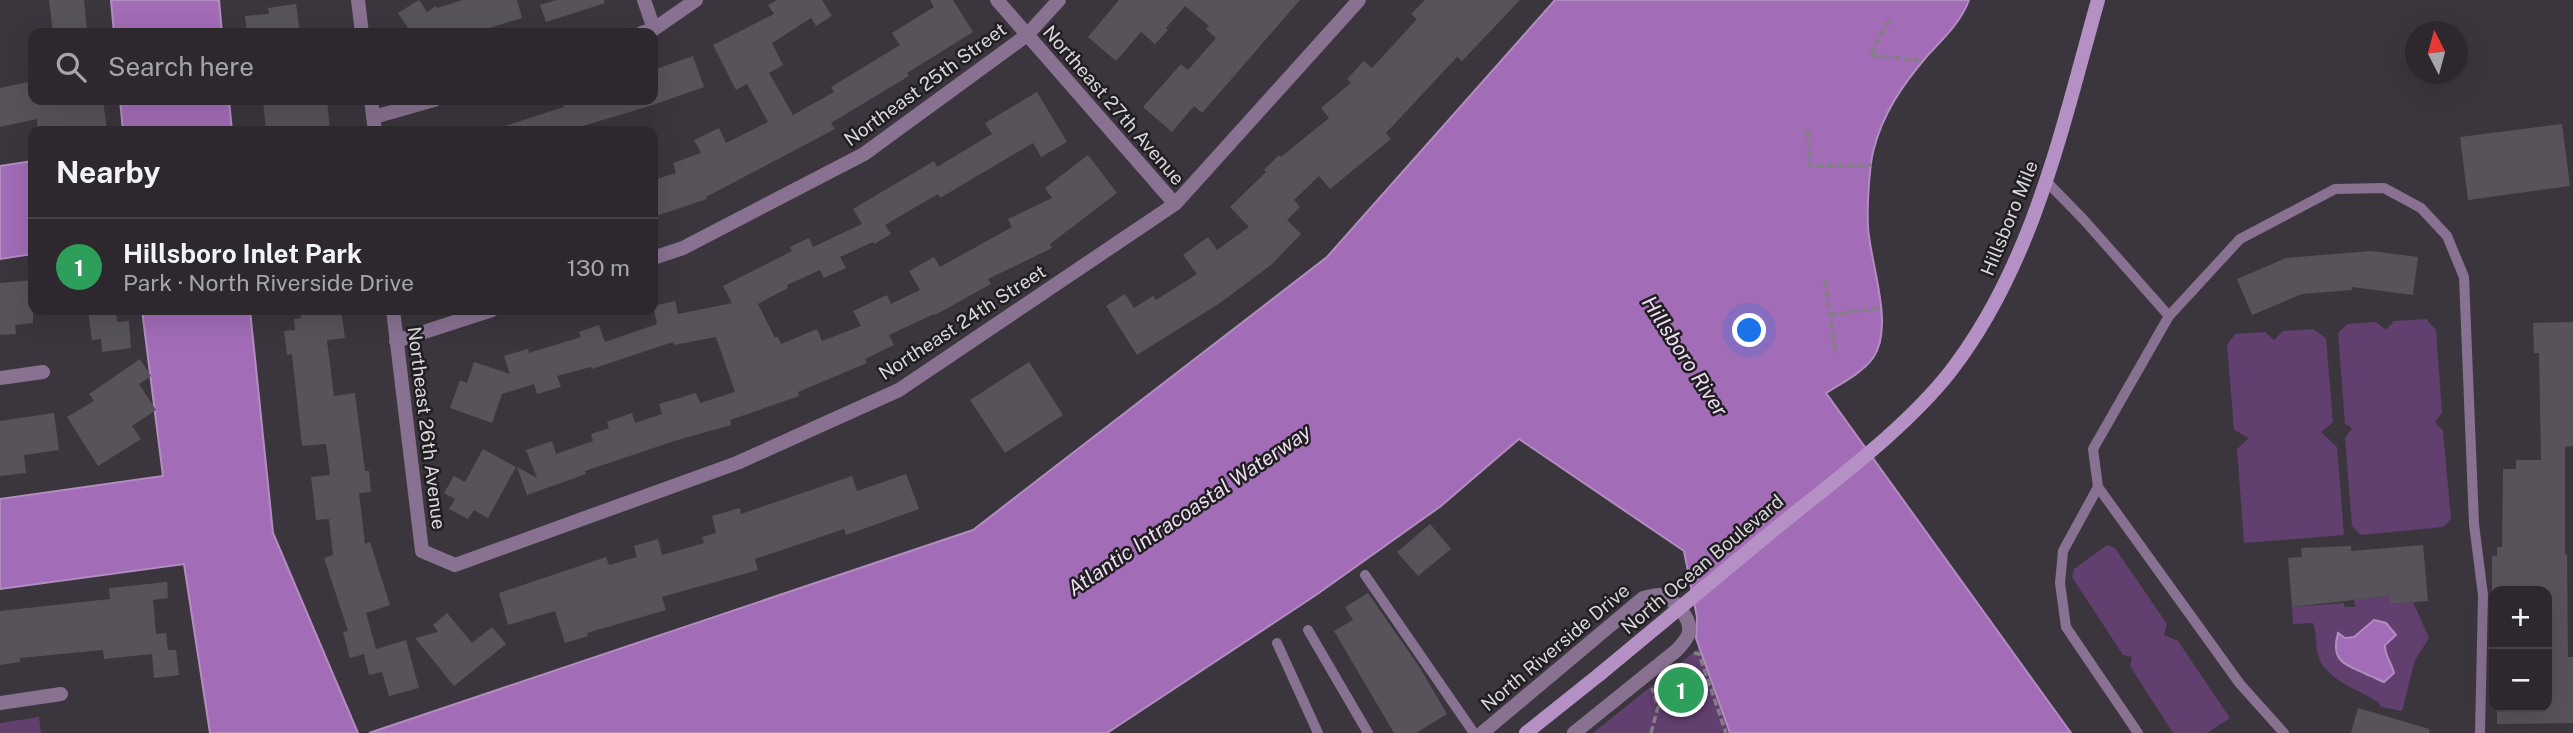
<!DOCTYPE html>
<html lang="en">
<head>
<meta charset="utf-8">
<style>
  :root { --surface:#2c282e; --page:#38343a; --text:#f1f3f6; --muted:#a6a6aa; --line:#48444a; --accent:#bca0f2 }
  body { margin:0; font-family:"Public Sans",sans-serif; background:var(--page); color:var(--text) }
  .controls { position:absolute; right:21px; bottom:21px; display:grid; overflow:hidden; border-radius:14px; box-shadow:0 7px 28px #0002 }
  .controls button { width:63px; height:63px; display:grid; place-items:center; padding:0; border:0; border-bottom:2px solid var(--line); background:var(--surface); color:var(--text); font:35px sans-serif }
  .compass { position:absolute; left:2405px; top:21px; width:63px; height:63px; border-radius:50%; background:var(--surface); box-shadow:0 7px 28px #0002; rotate:354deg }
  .you { position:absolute; left:1750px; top:331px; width:24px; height:24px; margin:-18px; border:5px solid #fff; border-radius:50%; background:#1a73e8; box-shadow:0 0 0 10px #1a73e833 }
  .badge { display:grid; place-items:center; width:46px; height:46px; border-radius:50%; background:var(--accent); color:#fff; font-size:23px; font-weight:700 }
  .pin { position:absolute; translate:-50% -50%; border:4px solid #fff; box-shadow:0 2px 7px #0006 }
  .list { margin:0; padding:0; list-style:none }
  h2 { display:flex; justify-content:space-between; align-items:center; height:91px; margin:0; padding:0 28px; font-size:30px }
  h2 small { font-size:23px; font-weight:400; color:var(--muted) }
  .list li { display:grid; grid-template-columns:46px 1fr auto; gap:21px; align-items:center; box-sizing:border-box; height:98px; padding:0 28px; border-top:2px solid var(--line) }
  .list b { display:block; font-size:26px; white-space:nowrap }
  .list p { margin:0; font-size:23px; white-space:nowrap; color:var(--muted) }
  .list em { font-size:23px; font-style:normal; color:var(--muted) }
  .icon { flex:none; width:38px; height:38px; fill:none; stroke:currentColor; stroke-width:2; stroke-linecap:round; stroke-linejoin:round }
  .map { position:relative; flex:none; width:2573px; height:733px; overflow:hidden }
  .search { position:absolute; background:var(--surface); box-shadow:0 7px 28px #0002; left:28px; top:28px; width:630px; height:77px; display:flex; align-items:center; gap:18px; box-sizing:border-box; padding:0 24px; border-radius:14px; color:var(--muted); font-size:26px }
  .panel { position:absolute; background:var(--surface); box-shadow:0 7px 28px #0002; left:28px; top:126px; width:630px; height:189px; border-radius:14px }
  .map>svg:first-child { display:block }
  .green { fill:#613f6e }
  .water { fill:#a26cb7; stroke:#b38cc2; stroke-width:2 }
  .building { fill:#58535b }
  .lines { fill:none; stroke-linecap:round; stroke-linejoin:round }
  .path { stroke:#837f85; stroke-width:3.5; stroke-dasharray:7 3.5; stroke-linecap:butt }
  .service { stroke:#887191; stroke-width:10 }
  .minor { stroke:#887191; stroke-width:14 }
  .secondary { stroke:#b590c4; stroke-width:14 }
  .secondary-bridge { stroke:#b590c4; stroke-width:14 }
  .labels { text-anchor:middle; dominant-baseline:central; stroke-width:5; stroke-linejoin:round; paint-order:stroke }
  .street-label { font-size:19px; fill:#dad7dc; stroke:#201e21 }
  .water-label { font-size:21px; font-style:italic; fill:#ecddf2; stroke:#201e21 }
</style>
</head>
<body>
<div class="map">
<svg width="2573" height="733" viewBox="0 0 2573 733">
  <rect width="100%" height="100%" fill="#3b363d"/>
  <path class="green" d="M2426 319 2436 330 2442 413 2435 422 2443 431 2451 519 2443 527 2361 535 2352 526 2345 438 2352 428 2345 424 2338 333 2347 324 2376 322 2386 330 2394 321Z
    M2313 329 2326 338 2333 422 2321 432 2337 447 2344 535 2244 543 2237 449 2249 438 2234 430 2227 345 2235 334 2265 332 2274 340 2283 331Z
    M2107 545 2115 548 2167 624 2164 635 2178 641 2230 718 2207 733H2173L2130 666 2132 657 2123 655 2072 577 2074 569Z
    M2389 596 2390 604 2413 602 2429 638 2415 660 2402 711 2381 707 2378 702C2359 690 2324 679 2318 655 2315 644 2317 634 2313 623L2293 624 2292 607 2344 603V607H2355L2354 600Z
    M1700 647 1730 733H1593Z
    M39 717 41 733H0V723Z"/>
  <path class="water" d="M111 0H219L222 33H114Z
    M1555 0H1969C1961 22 1944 38 1928 55 1903 84 1882 114 1873 152 1869 169 1867 208 1868 227 1870 263 1895 326 1873 358 1862 373 1842 383 1826 393L2071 733H1730L1696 638 1697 617 1684 551 1519 439 1441 506 1316 595 1107 733H369L973 530 1327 257Z
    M120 100H229L232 131H123Z
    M33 161V254L0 259V166Z
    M142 310H250L273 533 358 733H210L184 564 0 589V499L163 476Z
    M2374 620 2386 623 2396 635 2385 645C2384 655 2392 663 2394 673L2384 682C2378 680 2374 677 2368 675 2345 664 2330 662 2338 633L2345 638 2354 637Z"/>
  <path class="building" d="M49 0H84L87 30 53 33Z
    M419 0 427 12 436 6 437 8 463 0H517L522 18 486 29 488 33H411L398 13Z
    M557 0H604L605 3 546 22 540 5Z
    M777 0H822L832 16 816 26 811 18 772 43 783 65 769 73 793 115 834 92 831 87 900 45 892 33 934 7 930 0H953L973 32 907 73 909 76 831 123 835 129 706 197 707 199 653 217V180L676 173 673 163 701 153 694 140 719 128 726 143 768 122 747 84 736 90 713 45 774 14 768 5Z
    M1119 0H1300L1202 113 1194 106 1172 132 1143 107 1181 64 1188 70 1216 38 1206 29 1209 26 1185 6 1166 28 1168 30 1155 44 1141 32 1116 61 1088 37Z
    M1425 0H1520L1462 61 1457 57 1386 133 1391 139 1330 189 1319 176 1294 200 1300 207 1287 220 1301 234 1271 265 1220 303 1137 355 1106 306 1125 294 1134 308 1153 296 1156 300 1197 274 1183 255 1208 237 1217 250 1249 227 1230 207 1266 172 1264 170 1279 155 1281 157 1329 118 1321 108 1351 83 1347 79 1364 61 1372 68 1417 19 1411 14Z
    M296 4 300 33H247L245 16 269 14 268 8Z
    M693 56 704 87 653 105 566 131H500L499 128 564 107 563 102 571 100H653V70Z
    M33 81V100H103L107 131H38L37 119 0 127V88Z
    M1037 92 1067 142 1041 157 1033 143 940 198 938 194 885 225 891 234 874 244 873 242 840 257 846 268 824 278 820 270 787 285 788 288 758 304 775 338 778 337 781 344 817 329 822 341 861 326 853 311 887 295 891 304 920 290 909 271 934 257 940 267 1012 227 1008 219 1052 198 1045 188 1088 155 1117 193 1050 244 1052 248 988 279 991 284 935 315 934 314 889 335 894 345 865 359 867 363 798 392 799 396 730 420 731 425 671 442 585 471 586 474 527 495 517 467 537 478 526 450 552 441 556 454 593 441 591 434 609 428 607 422 632 413 635 423 662 414 659 404 696 393 700 403 735 392 716 337 674 345 673 342 592 369 591 367 557 376 561 387 537 394 534 384 502 394 492 423 450 408 460 380 467 383 474 362 510 374 504 356 528 349 529 353 581 337 579 332 599 325 605 342 657 324 653 306 675 301 678 314 732 303 723 286 792 251 790 247 809 238 813 247 862 224 853 209 934 161 937 167 992 134 985 123Z
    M263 100H327L330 131H266Z
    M2562 124 2570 186 2468 200 2460 137Z
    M2371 251 2418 257 2413 295 2352 287V290L2302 294 2252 315 2237 279 2286 258Z
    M33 280V323L15 325 16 334 0 335V283Z
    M88 310H116L117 322 129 321 131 348 102 352 101 339 92 340Z
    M300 310H341L345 338 327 340 334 396 355 393 365 471H369L371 492 359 493 365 544 370 542 390 605 366 613 376 649 406 640 419 688 389 696 382 672 369 675 364 654 350 658 343 632 348 631 324 558 333 555 329 519 316 520 311 477 330 475 326 444 302 446 292 354 287 355 284 331 295 330 294 319 301 318Z
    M2573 322V446L2565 447V554H2567L2568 657H2573V723L2497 724V707H2547V591H2492V556H2497V547H2502L2503 469H2516V460H2541L2539 353H2534L2533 323Z
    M140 359 151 376 139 384 156 410 132 426 141 439 98 466 67 417 94 401 89 394Z
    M1029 362 1063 415 1005 453 970 400Z
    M54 413 59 450 24 455 26 473 0 476V421Z
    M483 449 516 467 488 518 474 510 468 519 449 509 455 499 444 493 454 476 465 482Z
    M906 474 919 509 846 535 844 529 755 559 758 570 662 597 666 610 587 633 588 636 565 643 555 611 508 625 499 593 606 557 609 565 637 557 634 546 658 539 662 555 704 543 702 537 716 533 712 516 740 508 741 514 852 476 857 491Z
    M1430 524 1451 549 1418 576 1397 552Z
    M2423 545 2428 601 2390 604 2389 596 2292 607 2288 558 2302 557 2301 548 2351 546V551Z
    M167 582 168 598 153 600 156 634 166 633 168 650H176L179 675 154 678 152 654 104 659 103 650 20 658V662L0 665V611L110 599 109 588Z
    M1368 593 1420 668 1447 714 1416 733H1394L1334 631 1353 620 1345 607Z
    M447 613 472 643 492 627 506 644 454 686 415 638 438 632 433 625Z
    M2358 708 2429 729V733H2351Z"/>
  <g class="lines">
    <path class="path" d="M1889 20 1870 55 1923 61
      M1807 130 1810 166 1872 165
      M1825 280 1836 354
      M1830 315 1880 308
      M1694 653 1699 654 1726 733
      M1651 733 1658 707 1652 688"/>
    <path class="service" d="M2047 182 2084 220 2169 316 2093 449 2098 487 2240 684 2284 733
      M2169 316 2240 239 2335 189 2384 188 2421 208 2447 236 2464 277 2474 524 2483 595 2480 733
      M2098 487 2063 551 2060 583 2066 627 2138 733
      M1365 575 1474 733
      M1308 630 1368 733
      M1277 643 1318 733"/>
    <path class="minor" d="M358 0 362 33
      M644 0 654 29
      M997 0 1175 204
      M642 33 654 29 696 0
      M371 100 375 131
      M374 117 434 100
      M653 258 683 248 864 154 1027 35 1059 0
      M393 310 422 551 455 565 737 463 899 390 1175 204 1359 0
      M396 341 492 310
      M0 378 43 372
      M0 703 61 694
      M1482 733 1643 598C1648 597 1654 595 1659 595 1673 597 1691 617 1689 632 1688 639 1681 645 1677 650L1574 733"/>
    <path class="secondary" d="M1764 538C1824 488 1902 433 1950 372 2033 265 2062 128 2098 0
      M1526 733 1600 674"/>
    <path class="secondary-bridge" d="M1600 674 1764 538"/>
  </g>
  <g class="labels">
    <g class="street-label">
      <text transform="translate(925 84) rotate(-36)">Northeast 25th Street</text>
      <text transform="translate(1114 105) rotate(49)">Northeast 27th Avenue</text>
      <text transform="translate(2009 218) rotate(-68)">Hillsboro Mile</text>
      <text transform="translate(962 322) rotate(-33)">Northeast 24th Street</text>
      <text transform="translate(427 428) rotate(83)">Northeast 26th Avenue</text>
      <text transform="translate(1702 564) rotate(-40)">North Ocean Boulevard</text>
      <text transform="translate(1555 647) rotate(-40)">North Riverside Drive</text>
    </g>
    <g class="water-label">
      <text transform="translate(1685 356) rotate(57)">Hillsboro River</text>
      <text transform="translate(1189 510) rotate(-34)">Atlantic Intracoastal Waterway</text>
    </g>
  </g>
</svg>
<div class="controls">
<button>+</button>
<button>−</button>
</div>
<svg class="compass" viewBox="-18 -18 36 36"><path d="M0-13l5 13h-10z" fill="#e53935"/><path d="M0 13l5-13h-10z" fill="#a6a6aa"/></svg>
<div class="you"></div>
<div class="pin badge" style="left:1681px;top:690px;background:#2e9e5b">1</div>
<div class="search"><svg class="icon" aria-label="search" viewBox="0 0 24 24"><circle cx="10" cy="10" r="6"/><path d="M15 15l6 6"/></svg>Search here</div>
<section class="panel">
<h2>Nearby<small></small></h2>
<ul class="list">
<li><span class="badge" style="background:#2e9e5b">1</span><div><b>Hillsboro Inlet Park</b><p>Park · North Riverside Drive</p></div><em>130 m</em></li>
</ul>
</section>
</div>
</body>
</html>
